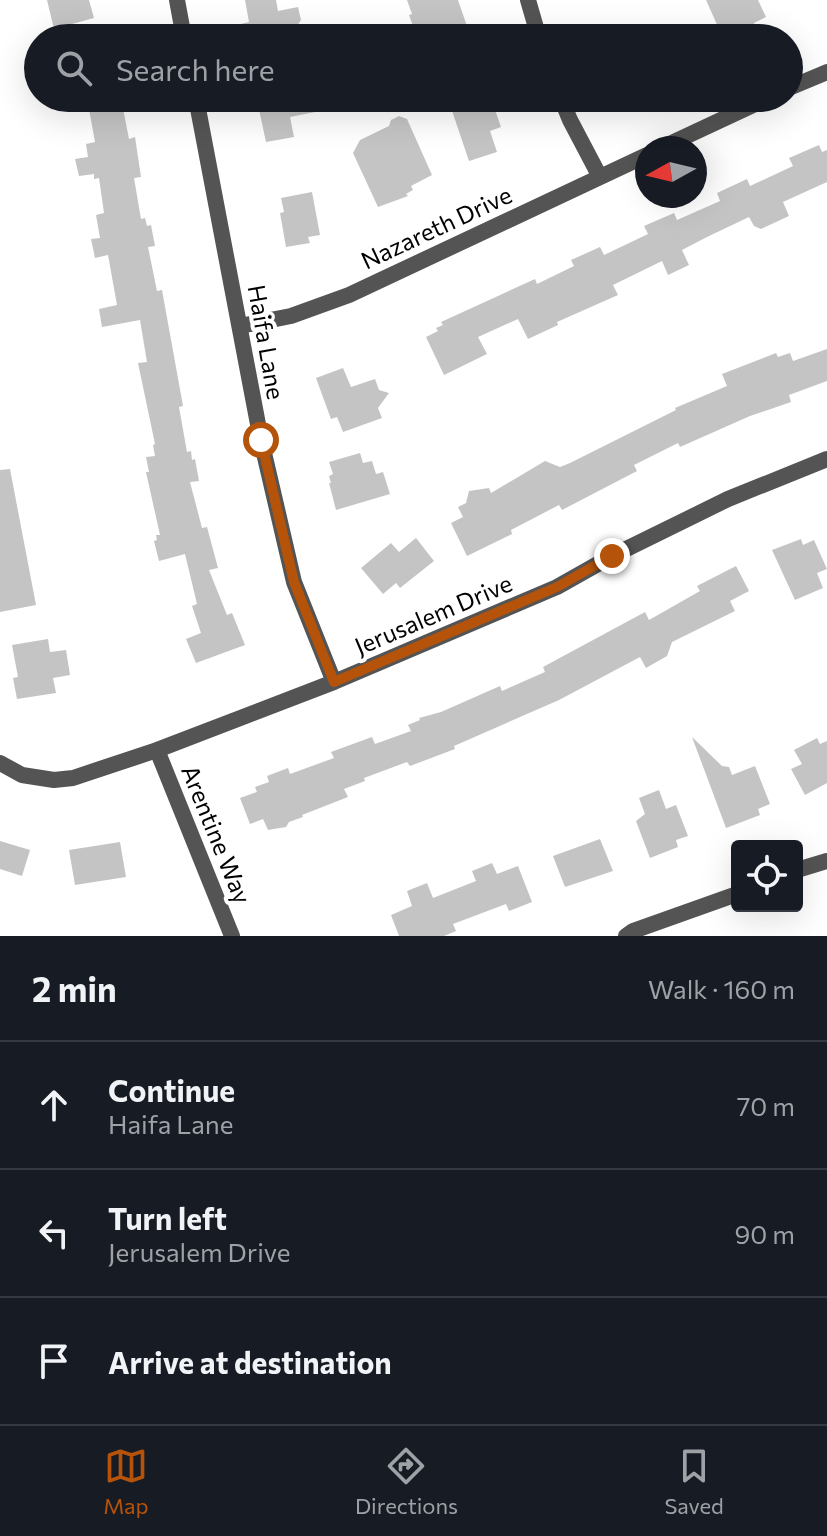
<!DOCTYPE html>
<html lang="en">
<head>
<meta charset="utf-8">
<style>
  :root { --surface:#171b24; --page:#20242c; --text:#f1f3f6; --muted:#9ea1a6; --line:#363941; --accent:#b45309 }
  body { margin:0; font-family:Commissioner,sans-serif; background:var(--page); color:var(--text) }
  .controls { position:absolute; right:24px; bottom:24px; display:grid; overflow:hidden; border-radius:8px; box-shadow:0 8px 32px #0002 }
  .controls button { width:72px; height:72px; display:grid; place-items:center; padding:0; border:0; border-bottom:2px solid var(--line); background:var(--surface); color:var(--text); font:40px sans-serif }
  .compass { position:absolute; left:635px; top:136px; width:72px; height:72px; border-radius:50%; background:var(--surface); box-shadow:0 8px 32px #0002; rotate:262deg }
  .stop { position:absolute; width:24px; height:24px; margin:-18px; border:6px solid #b45309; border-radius:50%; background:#fff }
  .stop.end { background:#b45309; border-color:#fff; box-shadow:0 2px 8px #0008 }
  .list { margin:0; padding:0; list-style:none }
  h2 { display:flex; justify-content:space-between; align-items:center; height:104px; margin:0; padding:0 32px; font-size:34px }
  h2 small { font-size:26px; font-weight:400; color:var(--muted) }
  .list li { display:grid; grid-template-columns:52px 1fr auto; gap:24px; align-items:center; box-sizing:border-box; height:128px; padding:0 32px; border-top:2px solid var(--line) }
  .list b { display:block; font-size:30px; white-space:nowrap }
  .list p { margin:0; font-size:26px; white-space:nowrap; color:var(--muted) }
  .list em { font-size:26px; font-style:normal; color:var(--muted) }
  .icon { flex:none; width:44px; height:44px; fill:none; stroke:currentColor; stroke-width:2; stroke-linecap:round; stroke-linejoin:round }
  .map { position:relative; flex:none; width:827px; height:936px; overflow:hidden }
  .search { position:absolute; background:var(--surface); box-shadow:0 8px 32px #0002; left:24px; right:24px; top:24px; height:88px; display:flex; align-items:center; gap:20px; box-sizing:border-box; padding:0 28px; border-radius:44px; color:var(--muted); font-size:30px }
  .sheet { height:488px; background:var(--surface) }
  nav { display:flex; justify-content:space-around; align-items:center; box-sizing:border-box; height:112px; border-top:2px solid var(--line); background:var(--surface); font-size:22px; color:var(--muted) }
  nav a { display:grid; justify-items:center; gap:4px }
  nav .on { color:var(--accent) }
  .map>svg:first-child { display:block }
  .building { fill:#c4c4c4 }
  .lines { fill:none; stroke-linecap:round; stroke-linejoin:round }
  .street { stroke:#545454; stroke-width:16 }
  .route { stroke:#b45309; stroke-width:10 }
  .labels { text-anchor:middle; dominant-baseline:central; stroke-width:8; stroke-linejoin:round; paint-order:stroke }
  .street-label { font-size:24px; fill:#000; stroke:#fff }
</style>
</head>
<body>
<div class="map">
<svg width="827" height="936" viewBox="0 0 827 936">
  <rect width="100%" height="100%" fill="#fff"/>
  <path class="building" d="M47 0H89L94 18 54 29Z
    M245 0H276L278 11 298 7 301 20 289 38H213L212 31 249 22Z
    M407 0H458L471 38H441L438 30 417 37 409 15 412 14Z
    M706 0H758L766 17 754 23 756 27 750 30 751 32 737 38H723Z
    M87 98H121L129 139 135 137 141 177 134 178 141 219 145 218 147 226 151 225 155 246 148 247 157 291 162 290 183 406 179 407 187 452 191 451 192 460 195 459 199 481 190 482 202 528 207 527 218 568 209 570 227 615 232 613 245 645 196 663 186 639 201 633 192 606 197 604 185 554 159 561 154 541 157 540 156 535H160L146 472H149L146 457 155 456 153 445 155 444 138 363 147 362 140 320 102 327 99 309 117 305 108 255 95 258 91 239 100 238 96 215 104 213 99 178 94 179V174L79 176 75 159 88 157 86 144 95 142Z
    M267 98H339L340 107 290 117 294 137 266 142 257 100Z
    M460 98H491L501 127 490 131 497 152 469 161 449 102Z
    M399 116 407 119 432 175 411 186 413 190 406 194 408 196 378 207 353 153 360 140 389 126 391 120Z
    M819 145 822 152 827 150V182L783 202 789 216 761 229 754 226 749 217 707 237 682 250 689 265 668 275 662 261 613 285 618 295 557 322 558 325 528 339 518 319 478 337 487 354 444 375 426 337 438 331 436 328 443 325 441 322 535 279 537 284 574 266 571 260 600 247 604 255 648 234 644 226 674 213 677 220 720 201 717 193 747 179 750 186 793 166 789 158Z
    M312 192 320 235 308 237 310 243 286 247 280 213 284 212 281 198Z
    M827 349V381L789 395 791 402 750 416 680 447 678 443 634 465 637 471 562 510 559 505 511 530 512 534 467 556 451 523 463 517 458 507 466 503 469 491 489 488 491 493 545 461 560 467 570 463 676 410 675 408 727 386 722 374 776 353 778 357 790 353 793 361Z
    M343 368 351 387 375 379 379 390 389 393 378 408 382 418 343 432 337 417 331 419 316 378Z
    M360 453 363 463 372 461 376 474 383 472 390 494 336 510 329 483H331L329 476 333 474 329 462Z
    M10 469 36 605 0 612V470Z
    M416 538 434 561 400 588 396 583 383 594 361 568 391 543 399 552Z
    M801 539 803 545 814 540 827 569 817 573 823 588 795 600 772 550Z
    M736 566 749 591 730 601 735 611 672 642 667 656 646 668 640 657 559 700 454 746 455 749 410 766 407 762 364 778 365 781 344 789 348 797 302 815 303 817 289 822 286 827 268 830 263 819 250 824 240 798 257 792 255 787 269 782 267 776 288 768 290 774 334 758 331 752 372 737 375 744 411 731 408 725 420 720 419 718 441 712 500 686 502 691 545 672 543 667 645 612 649 620 700 591 697 586Z
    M48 639 50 652 66 650 70 675 53 678 56 693 17 699 13 678 18 677 12 645Z
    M692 737 722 766 729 767 732 775 755 766 770 804 758 809 760 815 726 828Z
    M817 738 820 744 827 741V783L805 795 791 769 802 764 794 750Z
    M659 790 666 809 676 805 688 836 676 840 678 847 650 858 636 821 645 814 639 798Z
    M600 839 613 871 565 887 553 856Z
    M0 841 30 850 22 876 0 869Z
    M120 842 126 877 75 885 69 850Z
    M492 863 497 874 518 866 532 902 509 911 506 904 453 924 456 931 444 936H399L391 915 412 906 407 891 427 883 433 898 476 881 472 871Z"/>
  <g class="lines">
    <path class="street" d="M177 0 184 38
      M528 0 539 38
      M789 88 827 72
      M196 98 261 440 294 582 334 682
      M561 98 570 120 600 177
      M661 148 768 98
      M240 326 291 316 349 295 647 155
      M157 750 232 936
      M0 763 22 775 54 780 73 778 157 750 334 682 557 587 612 556 728 499 827 459
      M797 870 827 861
      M626 936 633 931 737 894"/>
  </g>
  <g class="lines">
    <path class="route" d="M261 440 294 582 334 682 557 587 612 556"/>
  </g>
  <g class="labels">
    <g class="street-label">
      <text transform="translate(436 227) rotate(-25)">Nazareth Drive</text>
      <text transform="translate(267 342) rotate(80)">Haifa Lane</text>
      <text transform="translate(433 614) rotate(-23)">Jerusalem Drive</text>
      <text transform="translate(217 834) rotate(68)">Arentine Way</text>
    </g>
  </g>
</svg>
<div class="controls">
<button><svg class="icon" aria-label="locate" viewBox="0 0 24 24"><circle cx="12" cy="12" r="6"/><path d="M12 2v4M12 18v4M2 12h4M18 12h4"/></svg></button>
</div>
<svg class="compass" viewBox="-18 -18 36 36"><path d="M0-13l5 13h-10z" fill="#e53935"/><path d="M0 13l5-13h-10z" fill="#9ea1a6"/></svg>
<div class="stop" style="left:261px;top:440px"></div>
<div class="stop end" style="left:612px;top:556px"></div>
<div class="search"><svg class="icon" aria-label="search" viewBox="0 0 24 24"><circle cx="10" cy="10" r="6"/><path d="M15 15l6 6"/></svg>Search here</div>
</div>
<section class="sheet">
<h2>2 min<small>Walk · 160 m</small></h2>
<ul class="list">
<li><svg class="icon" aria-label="ahead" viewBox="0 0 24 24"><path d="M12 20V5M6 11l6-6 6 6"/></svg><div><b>Continue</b><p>Haifa Lane</p></div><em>70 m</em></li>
<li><svg class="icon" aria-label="left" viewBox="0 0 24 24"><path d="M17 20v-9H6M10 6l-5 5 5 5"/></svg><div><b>Turn left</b><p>Jerusalem Drive</p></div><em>90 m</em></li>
<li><svg class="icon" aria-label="arrive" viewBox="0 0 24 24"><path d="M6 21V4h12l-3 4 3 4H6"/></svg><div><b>Arrive at destination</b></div></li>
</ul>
</section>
<nav>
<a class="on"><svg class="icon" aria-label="map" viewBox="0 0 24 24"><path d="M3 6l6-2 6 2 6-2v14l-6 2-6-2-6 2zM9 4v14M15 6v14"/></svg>Map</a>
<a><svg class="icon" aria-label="directions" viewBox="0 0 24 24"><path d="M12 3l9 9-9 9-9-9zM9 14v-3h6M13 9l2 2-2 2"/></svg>Directions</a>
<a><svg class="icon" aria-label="saved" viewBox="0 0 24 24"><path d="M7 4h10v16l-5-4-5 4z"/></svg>Saved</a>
</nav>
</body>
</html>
